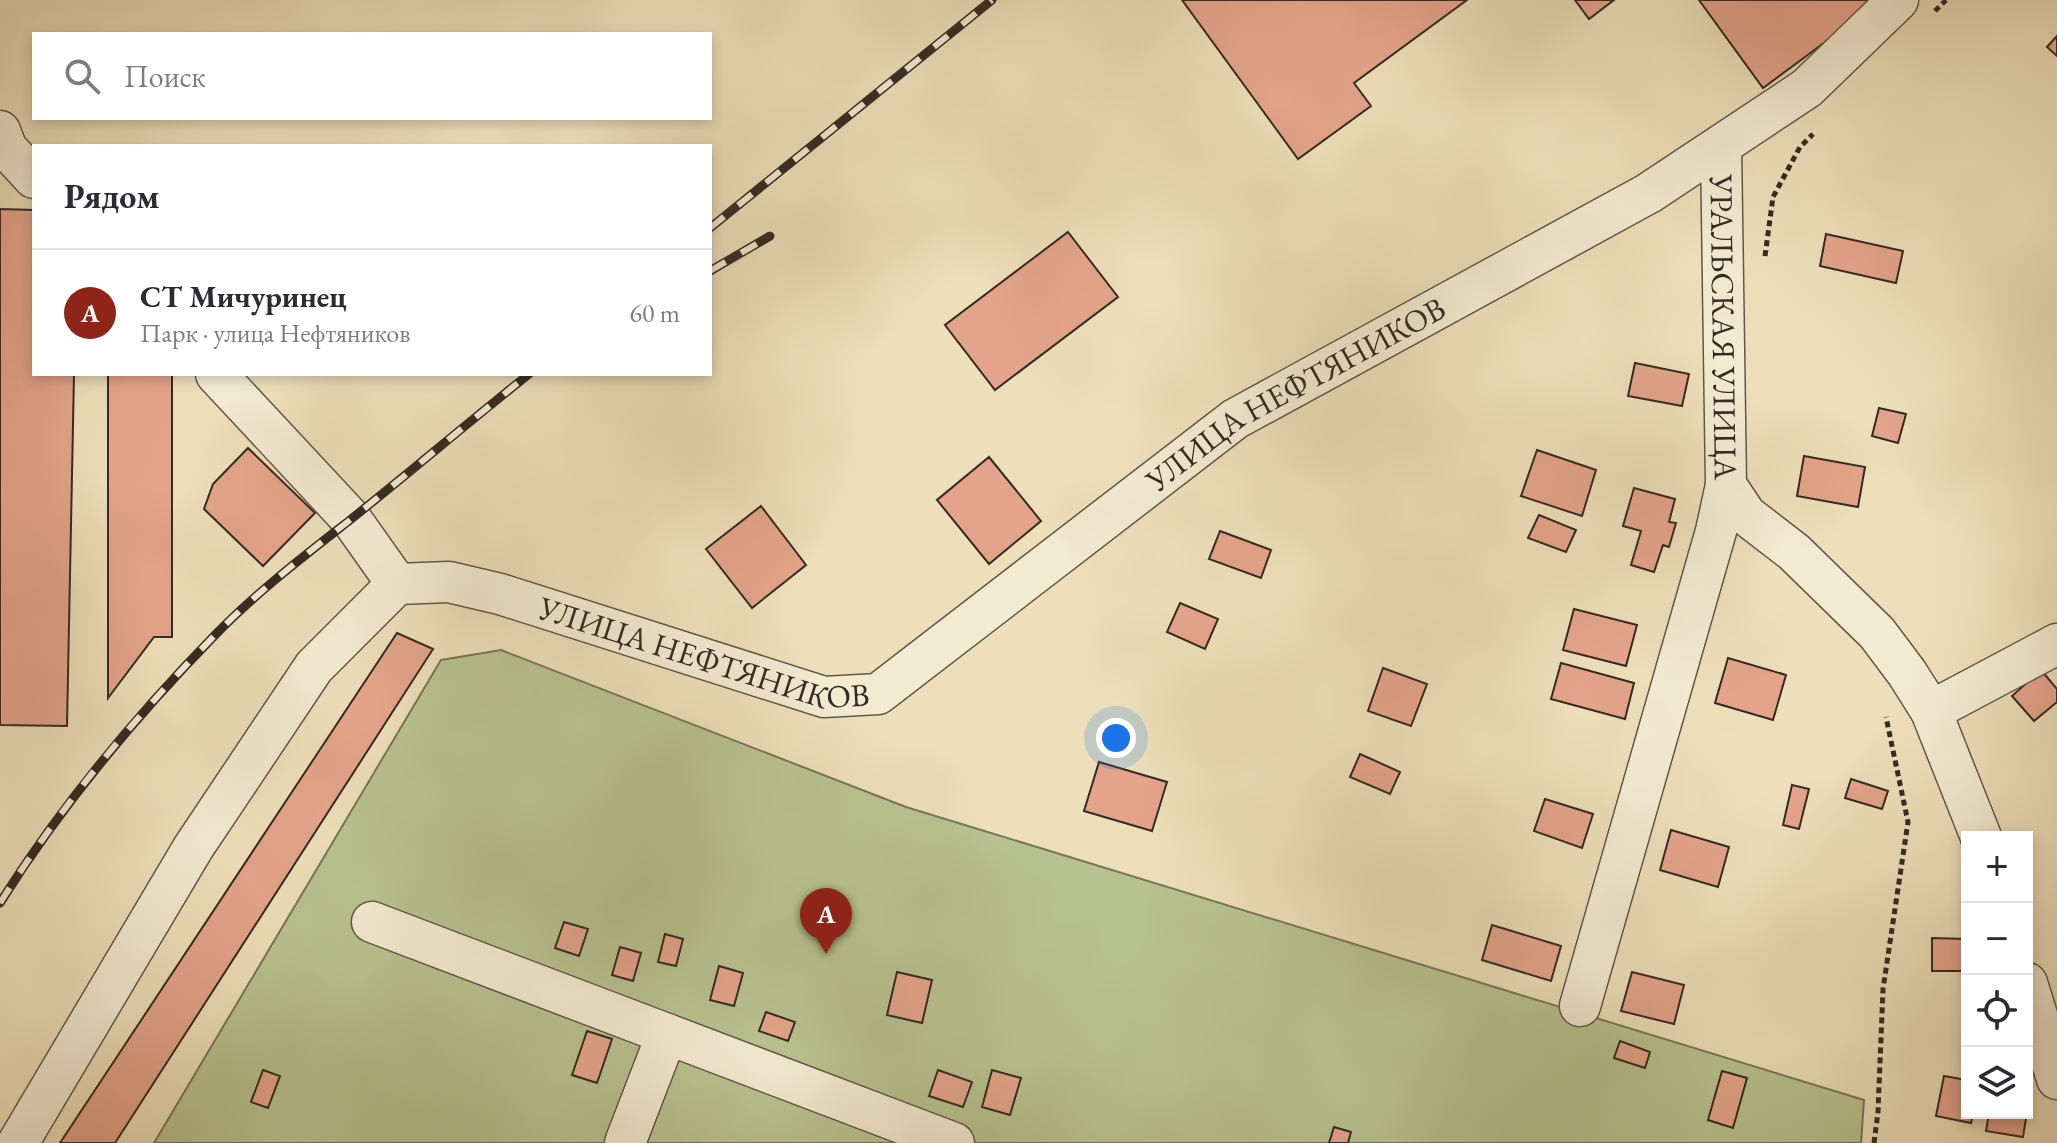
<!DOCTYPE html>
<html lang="ru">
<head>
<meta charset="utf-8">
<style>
  :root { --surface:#fff; --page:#f7f7f7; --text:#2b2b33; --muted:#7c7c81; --line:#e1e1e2; --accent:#8f2418 }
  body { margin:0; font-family:"EB Garamond",serif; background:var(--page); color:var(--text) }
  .controls { position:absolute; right:24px; bottom:24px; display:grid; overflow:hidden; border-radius:0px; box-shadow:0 4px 12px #0003 }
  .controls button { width:72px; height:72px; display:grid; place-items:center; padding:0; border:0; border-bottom:2px solid var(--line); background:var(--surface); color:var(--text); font:40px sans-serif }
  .you { position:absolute; left:1116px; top:738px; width:28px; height:28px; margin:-20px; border:6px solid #fff; border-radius:50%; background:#1a73e8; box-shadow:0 0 0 12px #1a73e833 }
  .badge { display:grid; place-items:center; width:52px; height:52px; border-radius:50%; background:var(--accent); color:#fff; font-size:26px; font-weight:700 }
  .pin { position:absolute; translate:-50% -66px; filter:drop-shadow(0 2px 4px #0008) }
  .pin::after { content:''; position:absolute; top:42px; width:28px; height:24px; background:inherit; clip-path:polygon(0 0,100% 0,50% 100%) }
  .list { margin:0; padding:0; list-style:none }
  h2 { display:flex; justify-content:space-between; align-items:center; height:104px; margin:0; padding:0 32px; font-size:34px }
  h2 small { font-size:26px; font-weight:400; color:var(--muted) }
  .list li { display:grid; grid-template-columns:52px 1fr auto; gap:24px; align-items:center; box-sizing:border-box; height:128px; padding:0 32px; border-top:2px solid var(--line) }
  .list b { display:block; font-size:30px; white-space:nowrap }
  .list p { margin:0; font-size:26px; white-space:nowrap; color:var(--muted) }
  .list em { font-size:26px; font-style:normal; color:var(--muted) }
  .icon { flex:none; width:44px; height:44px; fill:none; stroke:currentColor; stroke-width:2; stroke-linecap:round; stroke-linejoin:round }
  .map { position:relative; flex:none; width:2057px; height:1143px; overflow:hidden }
  .search { position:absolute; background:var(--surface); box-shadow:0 4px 12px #0003; left:32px; top:32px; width:680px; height:88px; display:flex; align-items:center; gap:20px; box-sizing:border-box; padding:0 28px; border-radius:0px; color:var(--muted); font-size:30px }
  .panel { position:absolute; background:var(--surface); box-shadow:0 4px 12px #0003; left:32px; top:144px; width:680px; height:232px; border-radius:0px }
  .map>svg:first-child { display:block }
  .green { fill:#b8c290; stroke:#767659; stroke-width:2 }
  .building { fill:#e4a48b; stroke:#352a22; stroke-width:2 }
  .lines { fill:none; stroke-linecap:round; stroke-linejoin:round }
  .minor-casing { stroke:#635748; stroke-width:43 }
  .path { stroke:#352a22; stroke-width:5; stroke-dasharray:6 4; stroke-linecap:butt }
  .minor { stroke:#f3ead2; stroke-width:40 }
  .rail-casing { stroke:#352a22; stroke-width:9 }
  .rail { stroke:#f3ead2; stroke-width:6; stroke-dasharray:18; stroke-linecap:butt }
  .labels { text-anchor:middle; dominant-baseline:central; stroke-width:8; stroke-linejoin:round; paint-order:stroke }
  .street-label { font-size:32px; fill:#352a22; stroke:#f3ead2 }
</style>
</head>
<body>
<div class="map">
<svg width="2057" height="1143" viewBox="0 0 2057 1143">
  <rect width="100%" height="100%" fill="#eddfba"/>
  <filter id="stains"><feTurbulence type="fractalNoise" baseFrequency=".0025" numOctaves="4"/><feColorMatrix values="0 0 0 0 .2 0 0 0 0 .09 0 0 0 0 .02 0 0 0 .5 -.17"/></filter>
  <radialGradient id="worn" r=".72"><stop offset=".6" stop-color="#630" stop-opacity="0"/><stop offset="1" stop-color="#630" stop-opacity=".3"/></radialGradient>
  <path class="green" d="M501 650 906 807 1864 1100 1861 1143H154L441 660Z"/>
  <path class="building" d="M1182 0H1467L1354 83 1371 106 1298 159Z
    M1575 0H1614L1589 19Z
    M1699 0H1872L1875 5 1763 88Z
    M2057 36V56L2047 47Z
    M0 209 34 210V374H74L67 726 0 725Z
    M1068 232 1118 297 995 390 945 325Z
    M1826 234 1903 251 1896 283 1820 266Z
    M1635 363 1689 374 1682 406 1628 396Z
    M108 374H172V637H154L108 698Z
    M1879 408 1906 414 1898 443 1872 436Z
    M248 448 315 513 263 566 204 509 213 484Z
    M1537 450 1596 470 1582 516 1521 496Z
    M1804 456 1865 467 1858 507 1797 496Z
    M989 457 1041 521 989 564 937 500Z
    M1634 488 1675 499 1669 522 1676 523 1669 547 1663 545 1654 572 1631 565 1641 531 1623 526Z
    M761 506 806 565 752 608 706 549Z
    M1539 515 1576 530 1566 552 1528 538Z
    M1220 531 1271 550 1261 578 1209 559Z
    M1180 603 1218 619 1205 649 1167 632Z
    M1574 609 1637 625 1626 666 1563 650Z
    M397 633 433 649 115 1143H60Z
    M1728 658 1786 675 1773 720 1715 703Z
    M1561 663 1634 683 1625 719 1551 699Z
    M1383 668 1427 684 1411 726 1368 711Z
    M2041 670 2057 689V702L2034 721 2012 696Z
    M1360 754 1400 772 1390 794 1350 777Z
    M1099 762 1167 782 1152 831 1084 811Z
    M1851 779 1888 791 1882 809 1845 798Z
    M1792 785 1809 789 1799 829 1783 825Z
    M1545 799 1593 814 1582 848 1534 831Z
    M1671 830 1729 847 1718 887 1660 870Z
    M564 922 588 929 579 956 555 948Z
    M1492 925 1561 946 1551 981 1482 960Z
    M665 934 683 939 676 966 658 962Z
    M1932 938 1967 939V971H1932Z
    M620 947 641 953 633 981 612 975Z
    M719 966 743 973 734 1006 710 1000Z
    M897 972 932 980 922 1023 887 1015Z
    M1632 972 1684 985 1674 1024 1621 1011Z
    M766 1012 795 1022 788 1041 759 1031Z
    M587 1031 612 1039 597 1083 572 1075Z
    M1620 1041 1650 1052 1645 1068 1614 1058Z
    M263 1070 280 1076 268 1108 251 1102Z
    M938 1070 972 1082 963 1107 929 1096Z
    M992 1070 1021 1078 1010 1115 982 1107Z
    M1722 1071 1747 1078 1733 1128 1708 1120Z
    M1944 1076 1967 1080V1113H1973L1971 1123 1936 1116Z
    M2027 1099 2029 1100 2023 1137 1986 1131 1989 1113H2027Z
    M1334 1127 1351 1132 1348 1143H1329Z"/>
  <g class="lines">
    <g class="minor-casing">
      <g id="minor">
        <path d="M0 131 7 149 34 178"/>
        <path id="s1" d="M1721 147 1726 485 1746 515 1794 552 1877 633 1907 673 1931 711 1981 837"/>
        <path d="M216 374 351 519 397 584"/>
        <path d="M1931 711 2057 644"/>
        <path d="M372 922 667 1034"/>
        <path d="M2027 983 2057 1079"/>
        <path d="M1580 1006 1716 531 1726 485"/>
        <path id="s2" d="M18 1143 193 848 314 667 397 584 449 582 500 594 824 697 878 694 1235 419 1649 193 1807 88 1898 0"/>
        <path d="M625 1143 667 1034 954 1143"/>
      </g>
    </g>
    <path class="path" d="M1935 11 1946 0
      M1765 256 1773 197 1800 147 1813 134
      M1874 1143 1878 1112 1883 989 1908 822 1886 717"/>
    <use href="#minor" class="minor"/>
    <g class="rail-casing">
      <path id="rail" d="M710 228 992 0
        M710 271 770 236
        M0 903C62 804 135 717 216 634 257 592 304 556 350 520 410 472 469 422 529 374"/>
    </g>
    <use href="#rail" class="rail"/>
  </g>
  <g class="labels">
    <g class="street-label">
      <text stroke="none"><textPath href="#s1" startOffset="180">УРАЛЬСКАЯ УЛИЦА</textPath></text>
      <text stroke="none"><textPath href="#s2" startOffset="1692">УЛИЦА НЕФТЯНИКОВ</textPath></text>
      <text stroke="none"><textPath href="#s2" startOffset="996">УЛИЦА НЕФТЯНИКОВ</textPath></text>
    </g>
  </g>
  <rect width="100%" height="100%" filter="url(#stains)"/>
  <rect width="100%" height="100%" fill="url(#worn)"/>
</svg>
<div class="controls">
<button>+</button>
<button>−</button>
<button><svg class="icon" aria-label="locate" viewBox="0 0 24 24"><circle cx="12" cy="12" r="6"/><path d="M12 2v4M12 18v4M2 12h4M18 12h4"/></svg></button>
<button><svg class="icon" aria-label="layers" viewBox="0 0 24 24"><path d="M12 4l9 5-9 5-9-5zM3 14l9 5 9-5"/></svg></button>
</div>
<div class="you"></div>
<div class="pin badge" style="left:826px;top:954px">A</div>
<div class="search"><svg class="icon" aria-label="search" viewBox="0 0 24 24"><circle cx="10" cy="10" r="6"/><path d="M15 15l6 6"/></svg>Поиск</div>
<section class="panel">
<h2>Рядом<small></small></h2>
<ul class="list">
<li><span class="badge">A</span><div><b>СТ Мичуринец</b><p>Парк · улица Нефтяников</p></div><em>60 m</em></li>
</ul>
</section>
</div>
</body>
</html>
